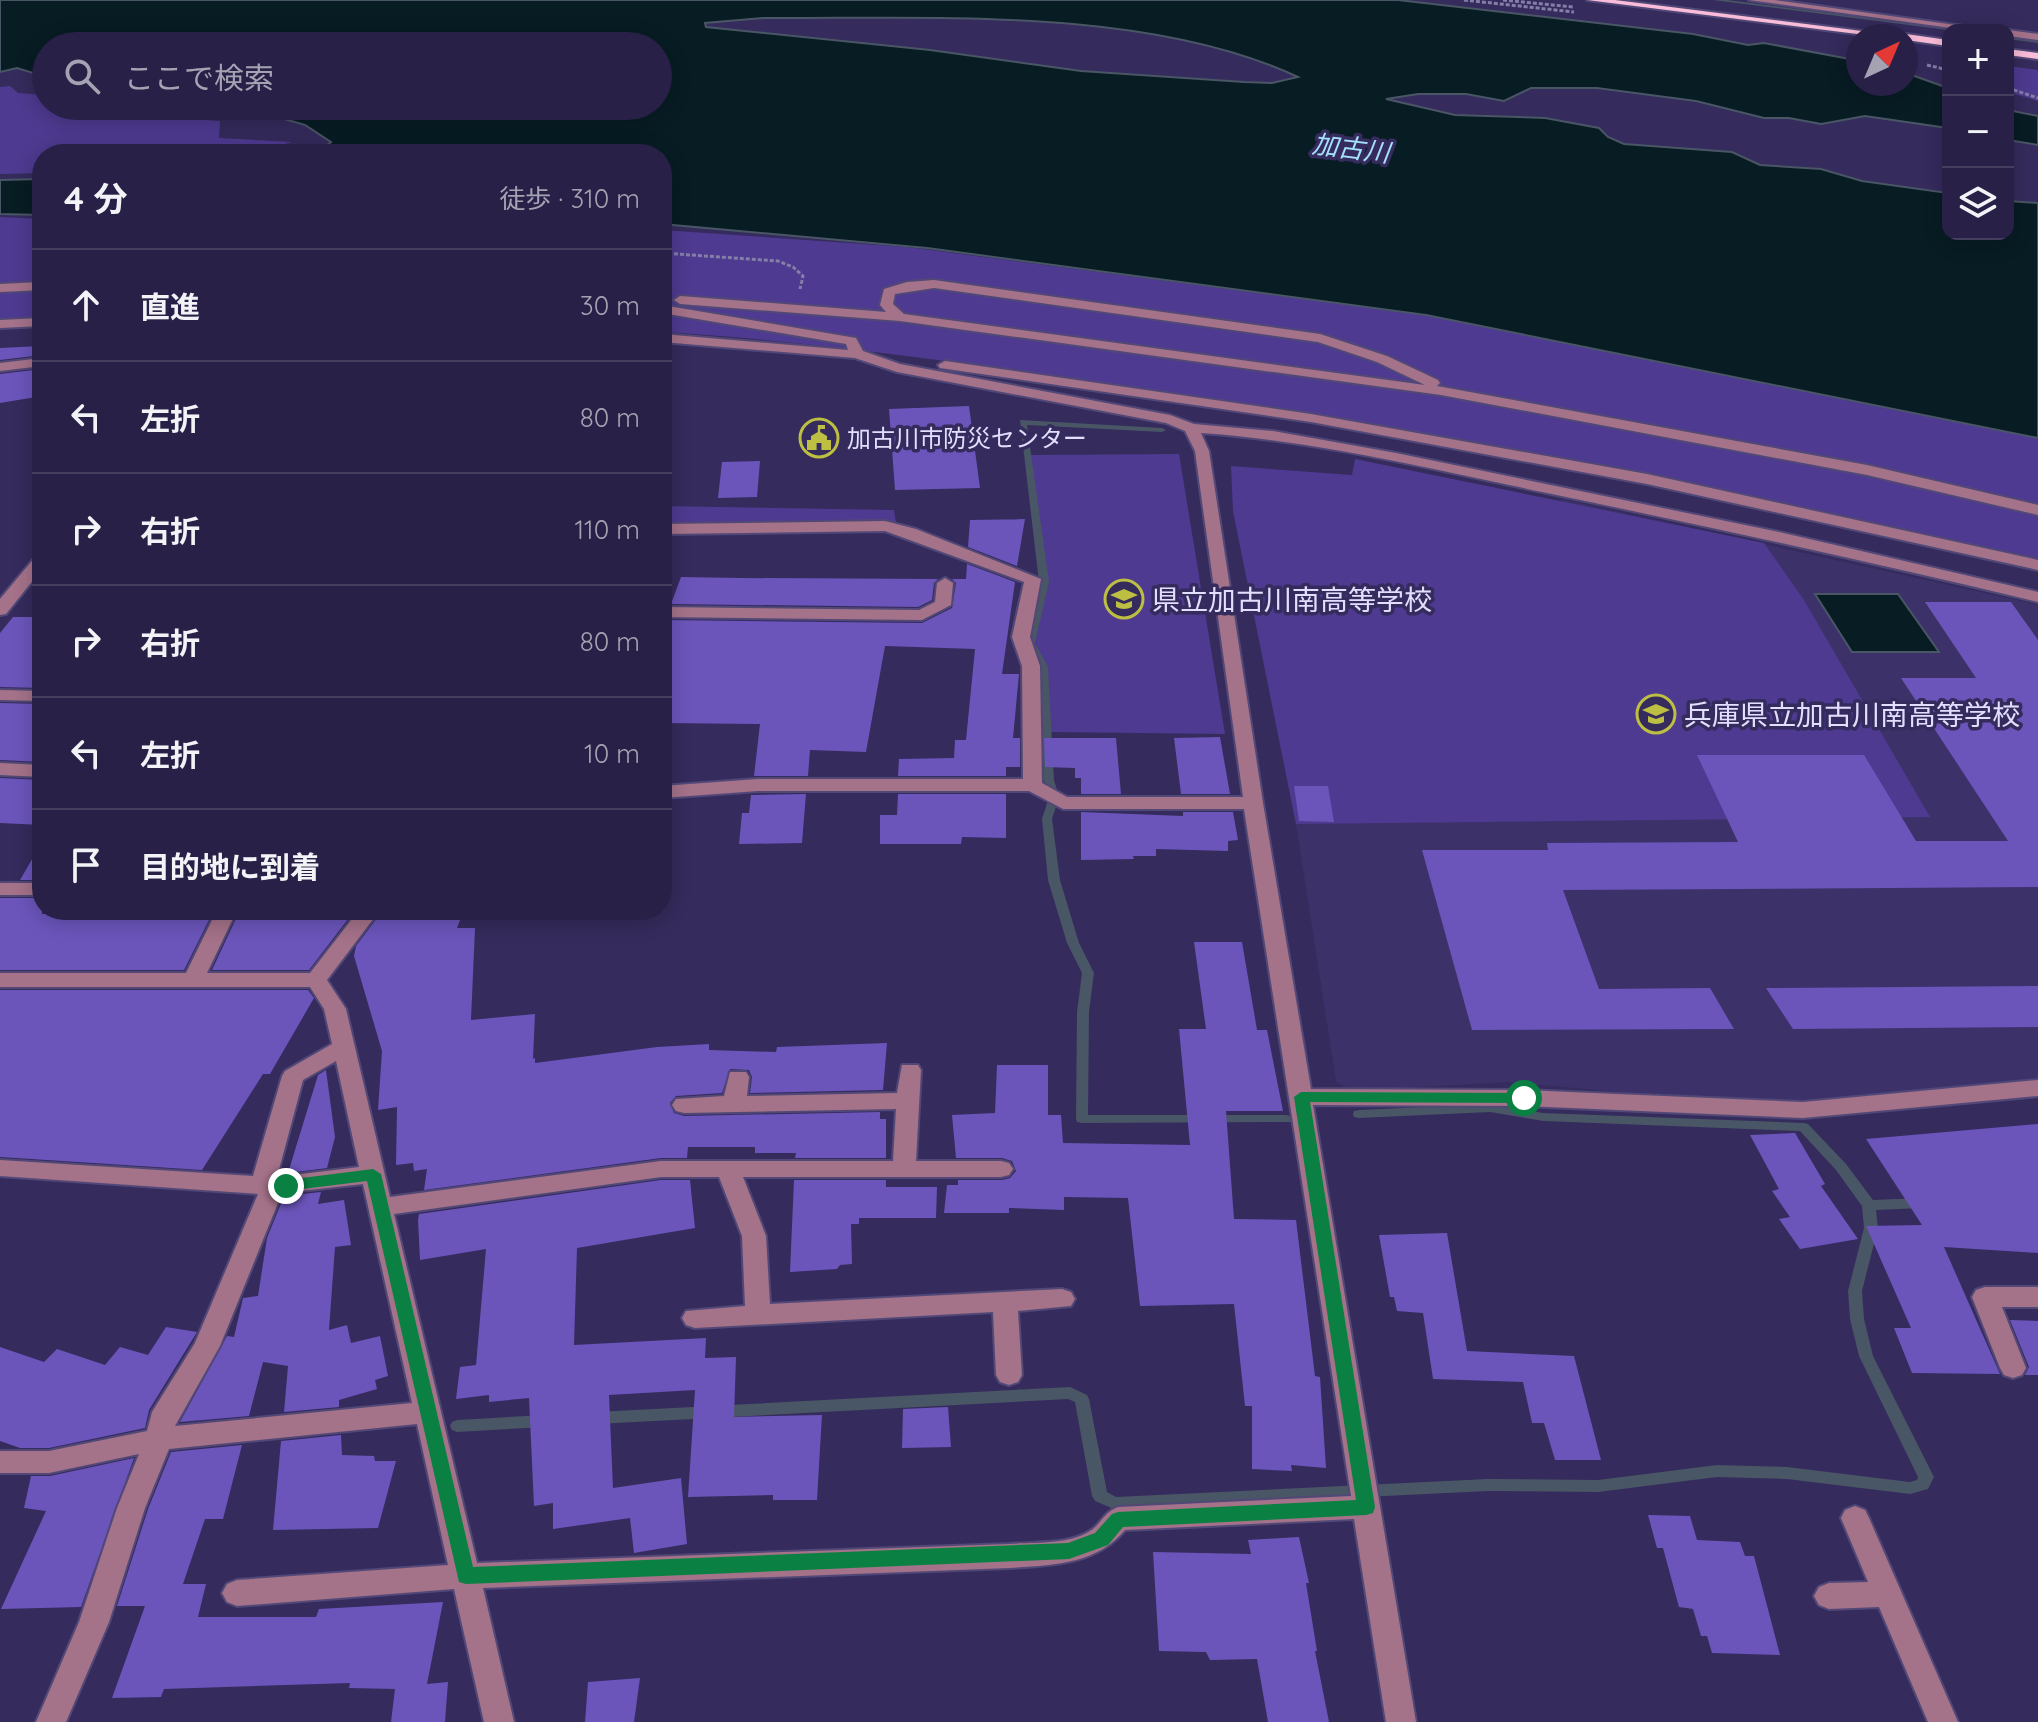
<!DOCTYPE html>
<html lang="ja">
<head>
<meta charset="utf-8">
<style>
  :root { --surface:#282046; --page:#342d51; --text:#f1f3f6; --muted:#a5a3b3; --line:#443e5f }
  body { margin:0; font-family:Quicksand,"Noto Sans JP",sans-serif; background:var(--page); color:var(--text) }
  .controls { position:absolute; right:24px; top:24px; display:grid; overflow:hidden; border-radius:16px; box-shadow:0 4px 20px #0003 }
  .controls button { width:72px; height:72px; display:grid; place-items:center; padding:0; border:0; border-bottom:2px solid var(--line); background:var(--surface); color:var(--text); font:40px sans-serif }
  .compass { position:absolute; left:1846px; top:24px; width:72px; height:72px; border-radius:50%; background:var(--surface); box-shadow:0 4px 20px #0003; rotate:44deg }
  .stop { position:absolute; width:24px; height:24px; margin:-18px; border:6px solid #0b8043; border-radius:50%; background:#fff }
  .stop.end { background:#0b8043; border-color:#fff; box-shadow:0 2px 8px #0008 }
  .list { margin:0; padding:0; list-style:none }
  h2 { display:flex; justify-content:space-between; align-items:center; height:104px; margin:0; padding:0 32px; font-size:34px }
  h2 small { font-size:26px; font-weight:400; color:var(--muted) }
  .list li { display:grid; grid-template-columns:52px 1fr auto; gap:24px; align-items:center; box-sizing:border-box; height:112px; padding:0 32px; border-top:2px solid var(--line) }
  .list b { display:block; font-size:30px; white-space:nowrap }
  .list em { font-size:26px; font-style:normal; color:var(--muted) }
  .icon { flex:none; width:44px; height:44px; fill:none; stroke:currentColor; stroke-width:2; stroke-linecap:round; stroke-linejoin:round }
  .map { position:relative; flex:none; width:2038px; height:1722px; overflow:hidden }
  .search { position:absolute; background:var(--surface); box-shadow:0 4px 20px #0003; left:32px; top:32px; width:640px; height:88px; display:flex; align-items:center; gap:20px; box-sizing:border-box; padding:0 28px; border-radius:44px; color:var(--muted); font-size:30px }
  .panel { position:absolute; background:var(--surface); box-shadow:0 4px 20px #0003; left:32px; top:144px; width:640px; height:776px; border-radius:32px }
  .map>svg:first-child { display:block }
  .built { fill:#3d316a }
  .green { fill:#4e3a90 }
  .water { fill:#081c24; stroke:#495665; stroke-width:2; fill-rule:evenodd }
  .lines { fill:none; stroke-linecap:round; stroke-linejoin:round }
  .stream { fill:#495665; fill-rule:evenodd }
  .building { fill:#6b55bb }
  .minor-casing { stroke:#514877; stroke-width:4 }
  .major-casing { stroke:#514877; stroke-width:4 }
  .path { stroke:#857ea8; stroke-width:3; stroke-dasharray:4 2; stroke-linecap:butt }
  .minor { fill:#a47289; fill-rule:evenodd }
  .major { fill:#fabdd9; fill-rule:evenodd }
  .route { fill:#0b8043 }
  .labels { text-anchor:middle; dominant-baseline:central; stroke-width:7; stroke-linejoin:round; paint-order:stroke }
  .far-poi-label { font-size:24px; fill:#e2dffe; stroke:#352b5d; text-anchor:start }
  .far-water-label { font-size:26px; font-style:italic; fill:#a4e0fe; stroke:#352b5d }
  .poi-label { font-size:28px; fill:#e2dffe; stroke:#352b5d; text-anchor:start }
</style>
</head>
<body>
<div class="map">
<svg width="2038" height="1722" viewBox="0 0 2038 1722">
  <rect width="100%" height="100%" fill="#352b5d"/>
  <path class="built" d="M1566 500 2038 605V1080L1780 1102 1685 1098 1508 1082 1351 1091 1336 1081 1296 824 1233 511Z"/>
  <path class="green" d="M2008 66 2038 70V101L2008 92Z
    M10 86 18 93 46 95V106H146L158 117 220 121 219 138 292 142 249 154H42V173L0 174V87Z
    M0 217 42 219V319L0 320Z
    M662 230 907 247 1426 315 2038 438V560C1735 488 1430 430 1122 386 969 364 816 341 662 332Z
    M1179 454 1225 734 1049 732 1046 669 1035 642 1047 586 1030 455Z
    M1355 459 1764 543 1804 600 1930 817 1296 824 1233 511 1231 466 1352 475Z
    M662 506 894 510 896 523 662 526Z"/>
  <path class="water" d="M0 0H1398L1693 34 1748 45 1764 43 1855 60 1858 61V84H1906V73L1948 88V128L1865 116 1821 124 1789 118H1764L1696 101 1597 88H1531L1504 101 1466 94H1418L1386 99 1455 115 1545 118 1599 128 1608 137 1624 144 1732 152 1760 165 1821 169 1862 181 1948 193V234H2008V201L2038 203V438L1426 315 927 248 662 224V154H316L331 142 305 125 239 106H658V46H46V77L17 68 0 72ZM763 18C930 19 1146 6 1298 77L1272 83 1244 82 1081 71 930 50 706 27 705 23Z
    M2008 110 2038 116V145L2008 140Z
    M42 179V215L0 214V180Z
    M1815 594H1898L1939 652H1852Z"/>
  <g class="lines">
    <path class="stream" d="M1713 0H1727L1960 30H1948Z
      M2008 35 2038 39V43L2008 39Z
      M1020 420 1162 428 1166 430 1162 432 1027 425 1049 582 1035 643 1048 667 1054 780 1059 797 1052 819 1060 880 1079 943 1094 973 1089 1012 1088 1115H1286L1291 1116 1292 1119 1291 1122 1082 1123 1077 1122 1076 1119 1077 1012 1082 973 1067 943 1048 880 1042 819 1049 797 1044 780 1038 667 1025 643 1039 582Z
      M1490 1104 1543 1113 1803 1123 1808 1124 1846 1164 1873 1200 1922 1198 1927 1200 1929 1203 1927 1206 1922 1208 1876 1210 1878 1228 1862 1291 1864 1319 1873 1356 1934 1477 1928 1489 1910 1494 1787 1479 1717 1477 1598 1492 1488 1491 1114 1509 1095 1501 1092 1496 1075 1402 1068 1399 597 1424 592 1422 590 1418 592 1414 597 1412 1070 1387 1087 1395 1089 1399 1107 1492 1116 1497 1488 1479 1598 1480 1717 1465 1787 1467 1910 1482 1917 1480 1918 1477 1859 1356 1850 1319 1848 1291 1864 1228 1862 1206 1836 1170 1800 1131 1543 1121 1490 1112 1359 1118 1354 1117 1353 1114 1354 1111 1359 1110Z
      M544 1415 549 1417 551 1421 549 1425 544 1427 457 1432 452 1430 450 1426 452 1422 457 1420Z"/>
  </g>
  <path class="building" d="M42 346V355L0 360V348Z
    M42 369V396L0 403V374Z
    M969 406 980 488 895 490 889 409Z
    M760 461 757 497 718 498 722 462Z
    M1025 519 1017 566 968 547 970 520Z
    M967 564 1015 582 1002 674H1019L1013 738H1020V767H1006V776H898L899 759 954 758 955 740H966L975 649 885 646 866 752 810 750 808 776H754L760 724 662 723V627L665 620 922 623 952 608 956 583 952 579H966Z
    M681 577 739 578 938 579 934 583 932 600 918 607 671 604Z
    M1925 602H2011L2038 640V887L1563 890 1599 989 1710 988 1734 1029 1472 1030 1422 850H1548L1547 843 1738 842 1697 755H1864L1916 841H2008L1901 678H1976Z
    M13 617H42V688L0 687V633Z
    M0 703 42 704V762L0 760Z
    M1220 737 1230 794H1181L1174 738Z
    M1044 738H1116L1121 794H1081V778H1075V768L1045 767Z
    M0 778 42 780V825L0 823Z
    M1294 786H1328L1334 822 1299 821Z
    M806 794 802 843 739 844 742 813H749L751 795Z
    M898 794H1006V838L962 837 961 844H880V815H897Z
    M1081 812 1183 816V812H1233L1238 840 1228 841V851L1156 849V856H1133L1134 859 1081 860Z
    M42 842V880H20Z
    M0 898H42V914L214 910 184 970H0Z
    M240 910H355L309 970H212Z
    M383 910H464L457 928H475L471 1020 535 1014 533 1059 535 1058V1063L657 1047 709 1044V1050L776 1052 777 1047 887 1043 883 1090 750 1093 752 1077 749 1070 730 1069 722 1093 676 1096 670 1103 674 1113 684 1116 880 1112V1119H886V1158H795L796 1153H755V1147H688L687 1158H661L424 1190 427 1169 414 1171 413 1163 396 1165 397 1107 378 1110 382 1051 354 956 356 946Z
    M1194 942H1242L1257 1030H1267L1283 1111H1226L1234 1219 1296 1220 1315 1376 1320 1377 1326 1468 1291 1465 1292 1471 1252 1469V1406H1245L1234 1304 1140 1306 1128 1198 1064 1197V1210L1009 1208V1213H944L947 1185H958V1180H1002L1010 1178 1016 1171 1012 1161 1002 1158H956L952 1115 995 1113 997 1065H1048V1115H1061L1063 1143 1190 1145 1179 1029H1206Z
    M2038 986V1027L1793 1029 1766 988Z
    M0 990H308L314 998 270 1074H263L202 1170 0 1157Z
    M326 1070 335 1137 327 1168 288 1173 318 1075Z
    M2038 1124V1253L1944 1247 2000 1374 1912 1373 1894 1328H1911L1866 1226 1922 1225 1866 1139Z
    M1795 1133 1825 1184 1821 1186 1858 1239 1800 1249 1779 1219 1790 1217 1772 1191 1779 1189 1750 1135Z
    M661 1180H690L695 1228 577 1248 574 1345 706 1338 705 1358 736 1357 734 1417 822 1415 817 1500H773V1495L688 1497 695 1390 609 1395 613 1488 681 1478 687 1544 634 1553 630 1518 553 1529V1503L534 1506 529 1398 489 1402V1395L456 1399 460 1367 476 1365 486 1249 420 1260 418 1220 419 1214Z
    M794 1180H886V1187H937L936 1218H859V1224H851L852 1264 840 1265 837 1269 790 1272Z
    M321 1192 318 1204 344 1200 351 1245 335 1247 329 1330 347 1325 351 1343 380 1336 388 1376 375 1380 377 1389 339 1400V1407L284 1412 288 1366 263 1362 249 1416 180 1422 227 1336 234 1337 243 1298 258 1296 267 1238 284 1196Z
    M1447 1233 1467 1351 1574 1356 1601 1460H1555L1544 1423H1532L1523 1382 1433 1379 1423 1313 1397 1311 1394 1297H1390L1379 1235Z
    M2010 1320 2038 1321V1375H2025L2029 1367Z
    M166 1327 197 1332 149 1410 145 1428 49 1448H20L0 1441V1347L44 1362 57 1349 105 1365 120 1347 148 1355Z
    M948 1407 951 1447 902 1448 903 1409Z
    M341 1435 342 1455 374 1456 375 1461H396L378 1528 273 1530 281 1441Z
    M242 1445 223 1519H205L183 1584H206L198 1617H316L319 1609 443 1602 427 1684 448 1682 445 1722H391L395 1689 349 1688 350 1683 164 1689 161 1697 112 1698 145 1606H117L148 1509 171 1452Z
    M134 1458 81 1607 1 1609 46 1511 24 1508 31 1476H50Z
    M1648 1515 1690 1516 1697 1540 1740 1542 1745 1556H1754L1780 1655 1712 1653 1707 1636H1701L1693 1609 1679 1607 1663 1548H1657Z
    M1299 1537 1309 1583H1306L1317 1651H1315L1329 1722H1268L1257 1659 1210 1660 1206 1652 1159 1651 1153 1552 1251 1554 1248 1540Z
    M640 1678 634 1722H585L588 1682Z"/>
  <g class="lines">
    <g class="minor-casing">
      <path id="minor" d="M1749 0H1775L1992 30H1965Z
        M2008 30 2038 34V40L2008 36Z
        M934 280 1320 334 1387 356 1438 380 1440 383 1437 386 1867 465 2038 505V515L1867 475 1441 395 900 321 680 304 674 300 680 296 886 312 880 305 884 289 907 282ZM934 288 1318 342 1377 362 1425 385 904 314 893 304 895 294Z
        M42 282V290L0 292V284Z
        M662 305 856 338 863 351 900 364 1170 415 1194 424 1273 431 1396 453 1779 532 2038 592V602C1875 563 1711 527 1547 493 1432 469 1318 441 1201 433L1209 451 1263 803 1311 1089 1524 1090 1803 1102 2038 1080V1096L1803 1118 1524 1106 1313 1105 1416 1722H1386L1354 1519 1125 1530C1096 1565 1052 1565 1009 1568L483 1588 514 1722H484L454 1589 237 1606 227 1602 222 1593 227 1584 237 1580 448 1565 417 1424 169 1449 145 1508 109 1622 66 1722H36L79 1622 117 1508 139 1454 49 1473H0V1451H49L147 1431 152 1412 195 1343 258 1194 0 1176V1160L253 1176 282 1076 285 1071 332 1044 324 1009 310 987H0V973H186L217 910H237L207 973H310L359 910H380L327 980 346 1009 390 1197 661 1161H893L896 1109 684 1113 676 1111 672 1105 676 1099 724 1096 730 1072H746L749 1077 747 1096 897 1093 902 1065H918L921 1070 916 1161H1001L1009 1163 1013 1169 1009 1175 1001 1177H743L766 1236 770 1304 1062 1289 1071 1292 1075 1299 1071 1306 1018 1311 1022 1375 1018 1382 1009 1385 1000 1382 996 1375 993 1312 695 1328 686 1325 682 1318 686 1311 745 1306 742 1236 719 1177H661L394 1214 477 1563 1009 1544C1034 1542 1068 1545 1090 1531 1101 1524 1104 1512 1118 1507L1351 1496 1244 809H1063L1029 791H758L662 798V786L758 779H1023L1022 666 1012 637 1024 582 885 531 662 534V524L885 521 916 529 1041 579 1030 637 1040 666 1042 783 1067 797H1243L1195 451 1185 431 1166 423 897 372 855 358 662 342V334L848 350 846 344 662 313ZM336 1061 359 1167 277 1177 303 1080ZM363 1184 412 1403 175 1426 220 1346 282 1193Z
        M42 318V326L0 328V320Z
        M42 358V366L0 371V363Z
        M945 361 1311 414 1647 474 2038 560V570L1647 484 1311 422 940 368 938 365Z
        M42 554V569L6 614 0 615V599L36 556Z
        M945 578 953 583 951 605 922 620 662 617V607L919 610 935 602 937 583Z
        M0 690 42 691V701L0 700Z
        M0 763 42 765V777L0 775Z
        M0 883H42V895H0Z
        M1985 1287H2038V1307H2002L2026 1368 2022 1375 2013 1378 2004 1375 2000 1368 1972 1297 1976 1290Z
        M1855 1506 1865 1510 1869 1518 1958 1722H1928L1879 1607 1829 1609 1819 1605 1814 1596 1819 1587 1829 1583 1868 1582 1841 1518 1845 1510Z"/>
    </g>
    <g class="major-casing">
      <path id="major" d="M1587 0H1615L1902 36H1873Z
        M1906 34 1948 40V46L1906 40V36H1902Z
        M2008 49 2038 53V59L2008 55Z"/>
    </g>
    <path class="path" d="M1464 0 1574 12
      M1503 0 1573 7
      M1927 65 1948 70
      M2008 88 2038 98
      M662 253 778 261 793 267 803 276 800 289"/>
    <use href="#minor" class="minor"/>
    <use href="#major" class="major"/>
  </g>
  <path class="route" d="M1301 1092 1524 1093 1532 1098 1524 1103 1310 1102 1375 1507 1373 1513 1366 1515 1123 1527 1108 1545 1069 1559 466 1584 459 1582 367 1181 286 1191 278 1186 286 1180 373 1169 381 1174 473 1567 1068 1543 1095 1533 1112 1514 1118 1512 1356 1500 1294 1097Z"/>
  <defs>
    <g id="civic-ring" transform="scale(2)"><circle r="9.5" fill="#352b5d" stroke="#bdbf43" stroke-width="1.5"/><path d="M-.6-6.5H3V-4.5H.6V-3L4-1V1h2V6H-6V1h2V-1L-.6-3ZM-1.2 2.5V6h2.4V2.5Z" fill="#bdbf43"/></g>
    <g id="school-ring" transform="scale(2)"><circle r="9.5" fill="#352b5d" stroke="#bdbf43" stroke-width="1.5"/><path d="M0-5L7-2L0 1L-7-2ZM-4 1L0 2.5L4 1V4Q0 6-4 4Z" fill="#bdbf43"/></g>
  </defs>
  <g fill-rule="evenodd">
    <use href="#civic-ring" x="819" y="438"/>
    <use href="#school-ring" x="1124" y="599"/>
    <use href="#school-ring" x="1656" y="714"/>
  </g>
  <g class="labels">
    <g class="far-poi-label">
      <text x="847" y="438">加古川市防災センター</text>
    </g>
    <g class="far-water-label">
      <text transform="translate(1351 148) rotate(7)">加古川</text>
    </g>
    <g class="poi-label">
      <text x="1152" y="599">県立加古川南高等学校</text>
      <text x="1684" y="714">兵庫県立加古川南高等学校</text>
    </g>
  </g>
</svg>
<div class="controls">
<button>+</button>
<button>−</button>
<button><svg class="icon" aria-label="layers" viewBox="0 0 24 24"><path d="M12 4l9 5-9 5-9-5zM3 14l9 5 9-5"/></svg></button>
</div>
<svg class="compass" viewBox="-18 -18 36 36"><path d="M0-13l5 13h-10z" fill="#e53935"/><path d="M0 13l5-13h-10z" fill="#a5a3b3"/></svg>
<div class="stop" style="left:1524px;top:1098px"></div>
<div class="stop end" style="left:286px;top:1186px"></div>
<div class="search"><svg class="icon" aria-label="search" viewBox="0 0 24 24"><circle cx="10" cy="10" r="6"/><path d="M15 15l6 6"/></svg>ここで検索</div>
<section class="panel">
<h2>4 分<small>徒歩 · 310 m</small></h2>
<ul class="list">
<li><svg class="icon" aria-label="ahead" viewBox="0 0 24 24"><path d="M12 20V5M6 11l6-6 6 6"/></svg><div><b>直進</b></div><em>30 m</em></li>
<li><svg class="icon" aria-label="left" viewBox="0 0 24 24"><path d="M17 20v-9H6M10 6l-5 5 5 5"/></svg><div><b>左折</b></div><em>80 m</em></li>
<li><svg class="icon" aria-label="right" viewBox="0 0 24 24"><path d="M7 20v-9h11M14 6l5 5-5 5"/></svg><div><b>右折</b></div><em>110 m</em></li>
<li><svg class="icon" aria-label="right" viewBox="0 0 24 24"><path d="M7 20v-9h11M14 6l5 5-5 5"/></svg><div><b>右折</b></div><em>80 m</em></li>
<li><svg class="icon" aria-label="left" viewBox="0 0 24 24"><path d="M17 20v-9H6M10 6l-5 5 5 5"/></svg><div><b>左折</b></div><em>10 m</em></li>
<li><svg class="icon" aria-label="arrive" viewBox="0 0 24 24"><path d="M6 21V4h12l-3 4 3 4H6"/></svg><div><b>目的地に到着</b></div></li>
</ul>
</section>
</div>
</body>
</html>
